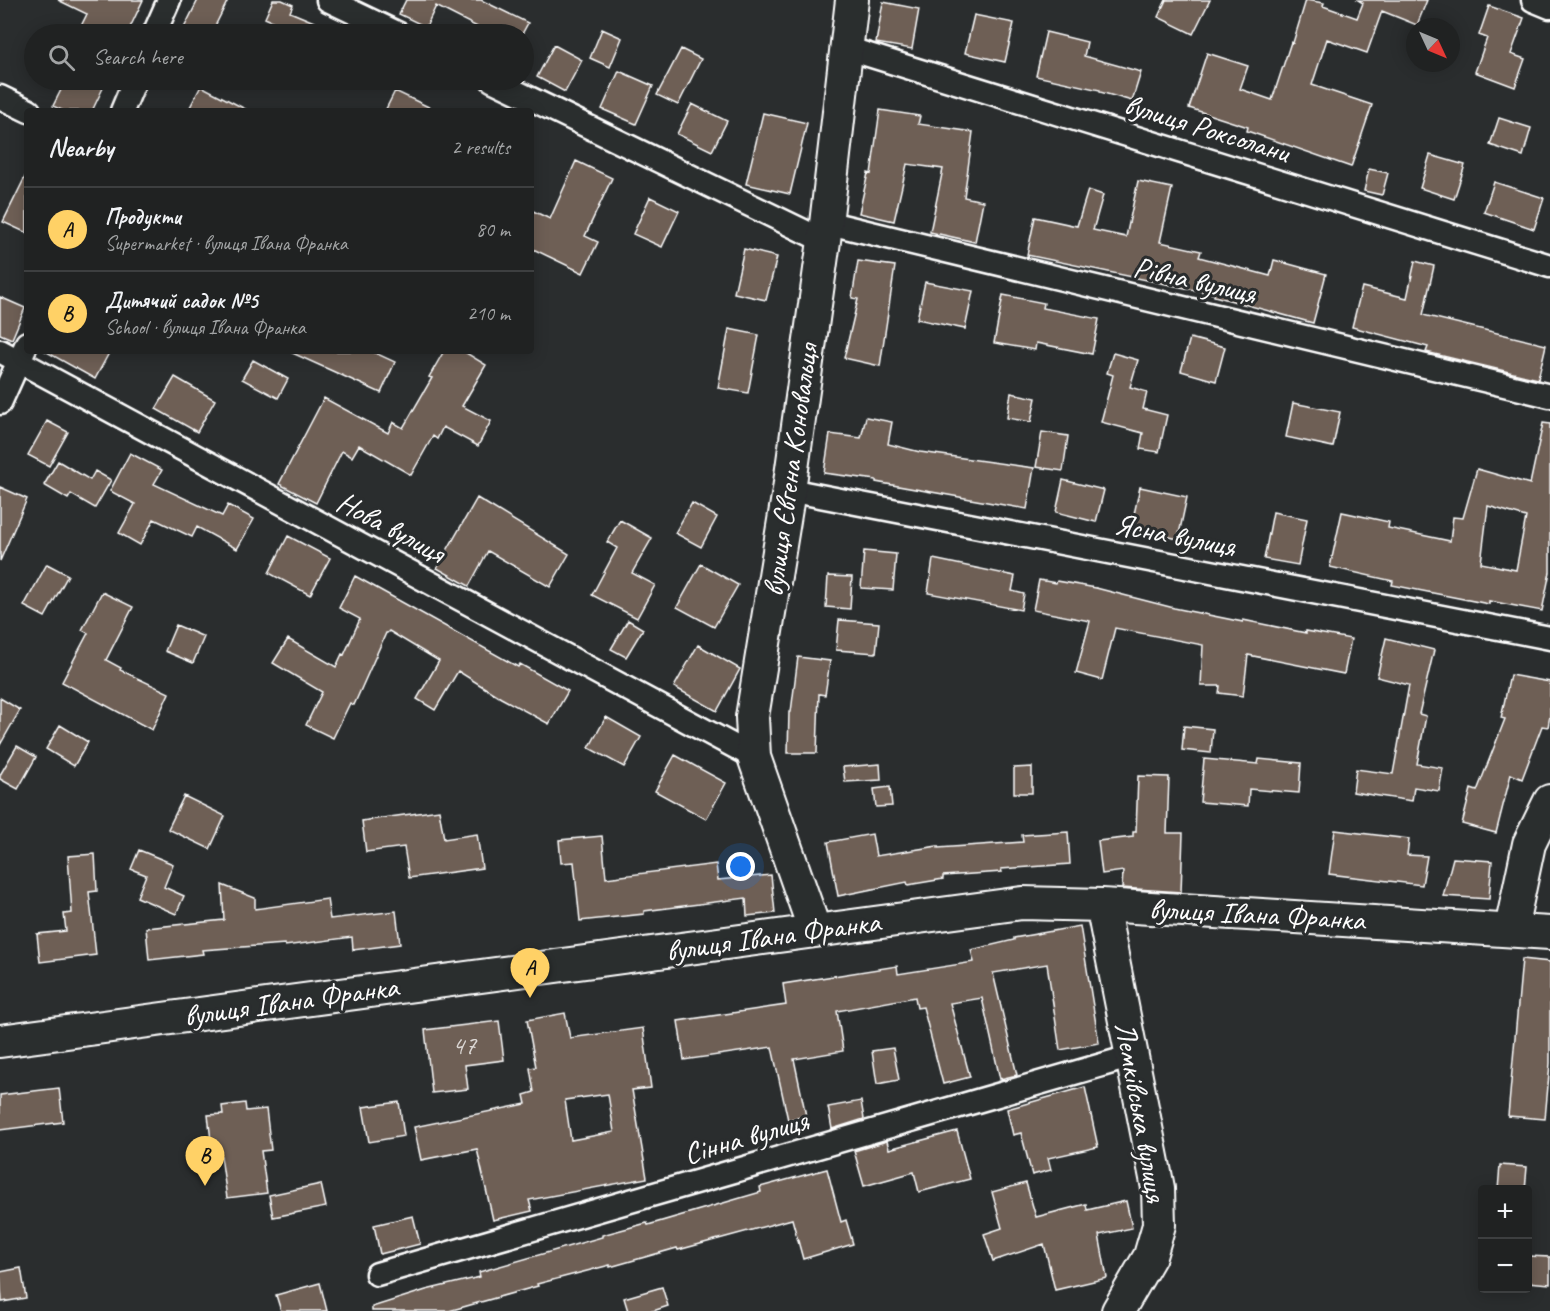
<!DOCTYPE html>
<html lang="en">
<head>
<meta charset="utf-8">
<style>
  :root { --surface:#202222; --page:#282a2a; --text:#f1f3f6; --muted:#a2a4a5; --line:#3d3f40; --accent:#ffd166 }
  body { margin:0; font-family:Caveat,sans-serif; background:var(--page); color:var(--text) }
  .controls { position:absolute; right:18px; bottom:18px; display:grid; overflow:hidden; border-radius:6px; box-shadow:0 3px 15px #0003 }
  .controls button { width:54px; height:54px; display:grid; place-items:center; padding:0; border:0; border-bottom:2px solid var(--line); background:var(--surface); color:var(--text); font:30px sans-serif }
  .compass { position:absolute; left:1406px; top:18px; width:54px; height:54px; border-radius:50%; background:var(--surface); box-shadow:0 3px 15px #0003; rotate:134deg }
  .you { position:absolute; left:741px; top:867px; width:21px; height:21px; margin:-15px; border:4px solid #fff; border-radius:50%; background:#1a73e8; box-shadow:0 0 0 9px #1a73e833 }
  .badge { display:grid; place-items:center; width:39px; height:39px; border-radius:50%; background:var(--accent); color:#111; font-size:20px; font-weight:700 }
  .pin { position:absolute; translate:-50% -50px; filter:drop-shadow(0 2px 3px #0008) }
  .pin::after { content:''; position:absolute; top:32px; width:21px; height:18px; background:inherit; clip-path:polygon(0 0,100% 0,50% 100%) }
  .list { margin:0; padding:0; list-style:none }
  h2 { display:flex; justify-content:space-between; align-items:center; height:78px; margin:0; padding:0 24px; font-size:26px }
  h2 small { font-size:20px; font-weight:400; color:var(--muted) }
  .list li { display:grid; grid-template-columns:39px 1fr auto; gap:18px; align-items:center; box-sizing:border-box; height:84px; padding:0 24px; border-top:2px solid var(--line) }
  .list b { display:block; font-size:22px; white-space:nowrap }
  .list p { margin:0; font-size:20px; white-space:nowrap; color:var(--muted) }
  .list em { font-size:20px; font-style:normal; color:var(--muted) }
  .icon { flex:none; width:33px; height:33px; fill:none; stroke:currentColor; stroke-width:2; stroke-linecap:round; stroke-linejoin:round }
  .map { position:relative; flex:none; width:1550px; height:1311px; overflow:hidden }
  .search { position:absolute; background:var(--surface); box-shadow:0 3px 15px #0003; left:24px; top:24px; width:510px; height:66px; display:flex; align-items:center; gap:15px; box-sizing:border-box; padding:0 21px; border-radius:33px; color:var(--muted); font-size:22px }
  .panel { position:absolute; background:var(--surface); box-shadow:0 3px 15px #0003; left:24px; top:108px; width:510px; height:246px; border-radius:6px }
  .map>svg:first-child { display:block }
  .building { fill:#6e5e55; stroke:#fff; stroke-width:1.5; fill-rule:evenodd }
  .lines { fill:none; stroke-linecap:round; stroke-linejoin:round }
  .street-casing { stroke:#fff; stroke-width:27 }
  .secondary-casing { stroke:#fff; stroke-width:36 }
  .street { stroke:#2a2d2e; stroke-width:22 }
  .secondary { stroke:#2a2d2e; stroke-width:32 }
  .labels { text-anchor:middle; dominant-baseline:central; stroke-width:6; stroke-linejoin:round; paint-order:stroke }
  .number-label { font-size:27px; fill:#dbd7d4 }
  .street-label { font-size:30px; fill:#fff; stroke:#2a2d2e }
</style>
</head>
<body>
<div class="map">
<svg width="1550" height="1311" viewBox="0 0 1550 1311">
  <rect width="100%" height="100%" fill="#2a2d2e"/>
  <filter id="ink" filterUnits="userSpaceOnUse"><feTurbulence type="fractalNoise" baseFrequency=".0167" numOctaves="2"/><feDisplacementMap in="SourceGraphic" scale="12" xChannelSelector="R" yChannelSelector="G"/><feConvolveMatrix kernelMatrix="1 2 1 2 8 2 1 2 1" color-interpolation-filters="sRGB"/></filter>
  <g filter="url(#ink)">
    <path class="building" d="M58 0H143L127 34H77L87 14Z
      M198 0H228L211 34H181Z
      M273 0H282L293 5 290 12 343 34H301L265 18Z
      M406 0H481L528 23 522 34H491L436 6 426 27 399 14Z
      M1166 0H1210L1193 34 1158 17Z
      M1306 0 1324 3 1323 6 1357 18 1363 3 1358 0H1427L1417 25 1382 11 1367 53 1327 39 1312 85 1372 105 1351 167 1247 131 1248 127 1189 108 1207 53 1248 66 1240 89 1272 100 1291 42 1293 43Z
      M883 2 919 9 912 49 876 43Z
      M1489 6 1524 18 1511 54 1525 59 1515 87 1475 72 1487 38 1479 35Z
      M974 15 1014 23 1005 62 965 53Z
      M602 29 622 38 610 67 590 58Z
      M1046 32 1087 42 1084 56 1141 72 1132 101 1100 92V90L1036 76Z
      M554 45 582 60 565 92 537 77Z
      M681 49 701 59 678 105 657 95Z
      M619 71 653 86 636 124 602 109Z
      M66 80H90L104 86 92 111H64L53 106Z
      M201 86 249 111H188Z
      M395 91 437 111H385Z
      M692 104 727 121 712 151 677 134Z
      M880 110 920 116 918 124 973 132 964 197 983 201 975 242 930 232 943 169 907 164 894 221 859 213 868 173 871 174Z
      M763 113 807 123 790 194 746 184Z
      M1499 118 1531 128 1523 156 1490 145Z
      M1430 155 1465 165 1454 199 1420 188Z
      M576 161 612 178 585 236 598 242 583 273 531 248V210L550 219Z
      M1369 169 1388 173 1382 195 1364 191Z
      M27 173V233L3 222Z
      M1138 181 1172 188 1160 242 1201 251 1199 257 1270 276 1274 260 1326 274 1313 323 1214 296V294L1027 255 1035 217 1077 226 1088 190 1103 195 1093 230 1126 237Z
      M1494 182 1544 198 1534 229 1484 212Z
      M650 197 679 211 662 247 633 234Z
      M744 249 777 257 766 300 734 293Z
      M858 261 895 266 880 366 844 358 858 299 852 298Z
      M1415 261 1434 266 1423 315 1546 345 1538 379 1426 352 1428 347 1352 327 1362 287 1407 298Z
      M925 282 973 291 965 329 917 319Z
      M1003 295 1044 303 1043 308 1099 319 1092 354 1036 343 1035 350 994 343Z
      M0 297 25 308 12 339 0 334Z
      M729 329 759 335 748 393 718 388Z
      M1190 338 1225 347 1216 381 1181 371Z
      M45 351H110L95 379Z
      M288 351H371L395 362 381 393Z
      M444 351H463L486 365 462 406 491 421 478 446 443 427 437 439 433 436 411 475 359 445 352 457 342 451 316 503 279 484 324 398 388 433 393 422 403 428 432 378 429 377Z
      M1113 353 1138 360 1130 387 1147 392 1143 409 1167 415 1159 452 1140 449 1143 433 1101 422 1113 375 1107 373Z
      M253 360 288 379 278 398 242 379Z
      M175 377 215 400 197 432 156 409Z
      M1011 393 1036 398 1031 422 1007 418Z
      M1293 403 1340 412 1333 447 1286 437Z
      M866 417 892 422 888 444 920 452 1034 468 1027 509 876 482V480L824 473 830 434 861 438Z
      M47 421 68 432 49 466 28 455Z
      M1543 423 1550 424V572L1542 611 1489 601V604L1392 585 1393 581 1330 567 1342 512 1389 522 1388 528 1450 541 1453 517 1463 518 1477 469 1530 484ZM1488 506 1526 517 1516 570 1481 563Z
      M1042 432 1068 436 1063 471 1036 467Z
      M130 453 162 470 154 484 222 516 228 505 254 519 237 549 197 527 192 537 154 519 140 545 119 533 135 504 110 491Z
      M58 461 90 480 95 471 111 480 95 508 71 494 68 499 44 485Z
      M1063 480 1104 490 1096 522 1056 512Z
      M0 487 27 499 0 561Z
      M1140 487 1187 497 1178 539 1131 528Z
      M477 498 569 554 550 587 488 551 469 586 437 568Z
      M692 503 717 517 701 547 675 533Z
      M1273 512 1307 519 1298 565 1264 559Z
      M620 520 652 538 632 573 655 585 637 618 592 595 617 548 607 542Z
      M288 536 330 558 310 595 269 573Z
      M864 551 896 554 893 590 861 588Z
      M933 559 1015 576 1012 591 1024 594 1021 610 928 593Z
      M47 564 68 575 45 617 24 606Z
      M701 564 738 585 714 627 677 607Z
      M355 576 518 667 520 664 568 691 549 724 501 698 458 671 435 710 417 699 439 661 389 631 387 633H386L354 705 350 703 333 738 306 725 322 692 273 663 288 639 336 667 342 654 344 655 360 619 339 608Z
      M828 576 852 577 850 609 826 607Z
      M1039 580 1056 583 1057 581 1096 588 1174 608 1243 622V620L1306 633V631L1351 639 1344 674 1248 655 1243 696 1219 693 1220 686H1201L1203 645 1115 628 1102 680 1076 673 1090 621 1033 610Z
      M102 592 133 607 106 660 121 668 120 670 169 693 152 730 62 682 88 633 82 630Z
      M628 620 643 629 626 657 611 649Z
      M839 620 879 623 876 653 836 650Z
      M176 625 204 637 193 663 165 651Z
      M1386 638 1434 650 1419 714 1426 716 1417 764 1443 768 1439 791 1414 787 1412 801 1353 792 1356 769 1393 774 1409 685 1377 677Z
      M698 645 740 669 717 711 674 687Z
      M798 657 830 661 825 695 819 694 817 753H788L789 712H791Z
      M1510 675 1550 682V716L1548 727 1542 726 1522 779 1511 774 1496 833 1462 824 1471 789 1477 791 1505 719 1501 718Z
      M0 698 20 710 0 745Z
      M606 717 641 737 624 767 589 748Z
      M60 725 88 742 74 766 46 749Z
      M1184 726 1213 729 1211 753 1182 750Z
      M17 746 36 757 18 789 0 779V775Z
      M675 755 726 783 706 819 655 791Z
      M1204 759 1258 764 1259 759 1301 763 1299 793 1249 789 1248 806 1200 802Z
      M880 764 881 780 845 782 843 767Z
      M1032 767V793H1014V768Z
      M1138 776 1169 777 1167 833H1183L1181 892 1122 888 1123 871 1102 874 1098 841 1133 837V832H1136Z
      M890 787 892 806 876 807 874 789Z
      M184 796 225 816 210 849 168 829Z
      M439 810 444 839 477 834 482 868 409 878 404 847 366 852 362 821Z
      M1335 830 1409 839 1407 855 1427 856 1422 885 1329 874Z
      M1068 832 1070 864 1001 869 1002 872 943 876V879L908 885 907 882 838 896 828 842 872 834 876 856 938 846V848L1023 842 1022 835Z
      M602 836 606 878 716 864 718 880 771 875 775 913 747 916 746 898 644 911V914L580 921 574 862 561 863 559 840Z
      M139 850 173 864 164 887 184 896 176 914 137 897 146 875 131 869Z
      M95 854 97 891 89 892 96 955 40 962 37 934 66 931 64 914 72 913 68 856Z
      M1453 858 1492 861 1489 899 1443 896Z
      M222 885 255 898V909L327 899 330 919 396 911 400 944 353 950 352 937 285 946V944L202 950 203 954 149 960 146 928 224 920Z
      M1080 926 1099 1043 1060 1050 1047 964 993 973 1017 1075 1000 1079 982 998 950 1003 970 1077 943 1084 923 1007 917 1008 915 997 837 1011 843 1051 794 1059 806 1116 788 1120 772 1047 684 1060 678 1021 786 1005 783 984 897 966 898 974 974 962 971 950 1014 940V938Z
      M1522 959 1550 962V1063L1545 1119 1508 1116Z
      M565 1013 570 1038 643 1028 651 1088 632 1090 647 1178 529 1200 532 1211 493 1220 477 1149 421 1160 414 1127 526 1104 524 1095 534 1092 530 1068 536 1067 527 1020ZM608 1094 614 1132 571 1140 565 1100Z
      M499 1021 504 1060 465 1065 468 1089 432 1093 425 1030Z
      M893 1048 899 1080 877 1084 872 1051Z
      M1085 1087 1098 1147 1048 1158 1051 1170 1032 1175 1021 1133 1013 1135 1007 1109Z
      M59 1088 63 1122 0 1130V1095Z
      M861 1101 864 1119 832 1129 828 1107Z
      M399 1102 404 1136 369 1142 363 1107Z
      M245 1103 246 1111 266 1109 271 1150 261 1151 267 1193 227 1198 221 1156 213 1157 208 1115 223 1114 222 1106Z
      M957 1131 970 1179 919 1192 914 1172 864 1186 854 1151 887 1141 889 1149Z
      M1500 1165 1527 1167 1525 1190H1498Z
      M827 1169 841 1222 846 1220 853 1244 803 1259 792 1219 678 1250 677 1248 610 1267V1265L537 1284 538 1286 449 1311H372V1307L426 1290 480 1277 479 1272 602 1237V1235L647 1223 648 1225 761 1192 760 1187Z
      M1026 1183 1036 1217 1086 1204 1087 1210 1126 1201 1132 1228 1099 1235 1107 1278 1055 1290 1044 1244 993 1261 984 1234 1002 1228 992 1192Z
      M321 1184 326 1207 273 1217 269 1195Z
      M413 1216 420 1244 380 1254 374 1225Z
      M1527 1256 1550 1257V1284L1527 1282Z
      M21 1268 26 1298 2 1302 0 1272Z
      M320 1283 327 1311H281L276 1295Z
      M662 1287 668 1306 653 1311H628L624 1298Z"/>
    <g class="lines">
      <g class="street-casing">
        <path id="street" d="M328 0 399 34
          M1533 0 1550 7
          M154 34 169 0
          M846 48 1550 266
          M492 80 824 241
          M0 97 29 111
          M122 111 135 80
          M825 222 1550 396
          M0 351 754 757
          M0 403 27 343
          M789 490 1550 638
          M377 1274 1133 1056"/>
      </g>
      <g class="secondary-casing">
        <path id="secondary" d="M1102 905 1158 1188 1159 1225 1150 1256 1118 1311
          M1511 929 1529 844 1550 801
          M815 931 754 757 752 717 789 490 824 241 852 0
          M0 1041 1022 903 1102 905 1550 933"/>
      </g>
      <use href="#street" class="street"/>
      <use href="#secondary" class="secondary"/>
    </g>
  </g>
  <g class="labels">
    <g class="number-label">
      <text x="464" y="1045">47</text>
    </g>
    <g class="street-label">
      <text transform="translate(1207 128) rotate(17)">вулиця Роксолани</text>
      <text transform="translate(1195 280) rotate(13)">Рівна вулиця</text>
      <text transform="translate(790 470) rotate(-82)">вулиця Євгена Коновальця</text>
      <text transform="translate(391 527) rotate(28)">Нова вулиця</text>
      <text transform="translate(1175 535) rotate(11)">Ясна вулиця</text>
      <text transform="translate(1257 914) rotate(3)">вулиця Івана Франка</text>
      <text transform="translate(773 936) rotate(-8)">вулиця Івана Франка</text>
      <text transform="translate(291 1001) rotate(-8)">вулиця Івана Франка</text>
      <text transform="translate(1141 1112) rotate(80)">Лемківська вулиця</text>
      <text transform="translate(746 1137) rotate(-16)">Сінна вулиця</text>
    </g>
  </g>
</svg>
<div class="controls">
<button>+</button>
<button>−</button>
</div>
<svg class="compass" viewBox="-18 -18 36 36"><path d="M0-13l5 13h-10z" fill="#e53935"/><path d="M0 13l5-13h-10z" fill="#a2a4a5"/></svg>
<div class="you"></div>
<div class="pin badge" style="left:530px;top:998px">A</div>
<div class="pin badge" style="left:205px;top:1186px">B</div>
<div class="search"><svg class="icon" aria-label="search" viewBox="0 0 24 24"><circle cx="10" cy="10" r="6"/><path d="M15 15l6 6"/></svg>Search here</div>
<section class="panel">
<h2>Nearby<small>2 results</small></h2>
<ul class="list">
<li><span class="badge">A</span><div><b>Продукти</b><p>Supermarket · вулиця Івана Франка</p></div><em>80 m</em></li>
<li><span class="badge">B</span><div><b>Дитячий садок №5</b><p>School · вулиця Івана Франка</p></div><em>210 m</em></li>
</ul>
</section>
</div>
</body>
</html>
